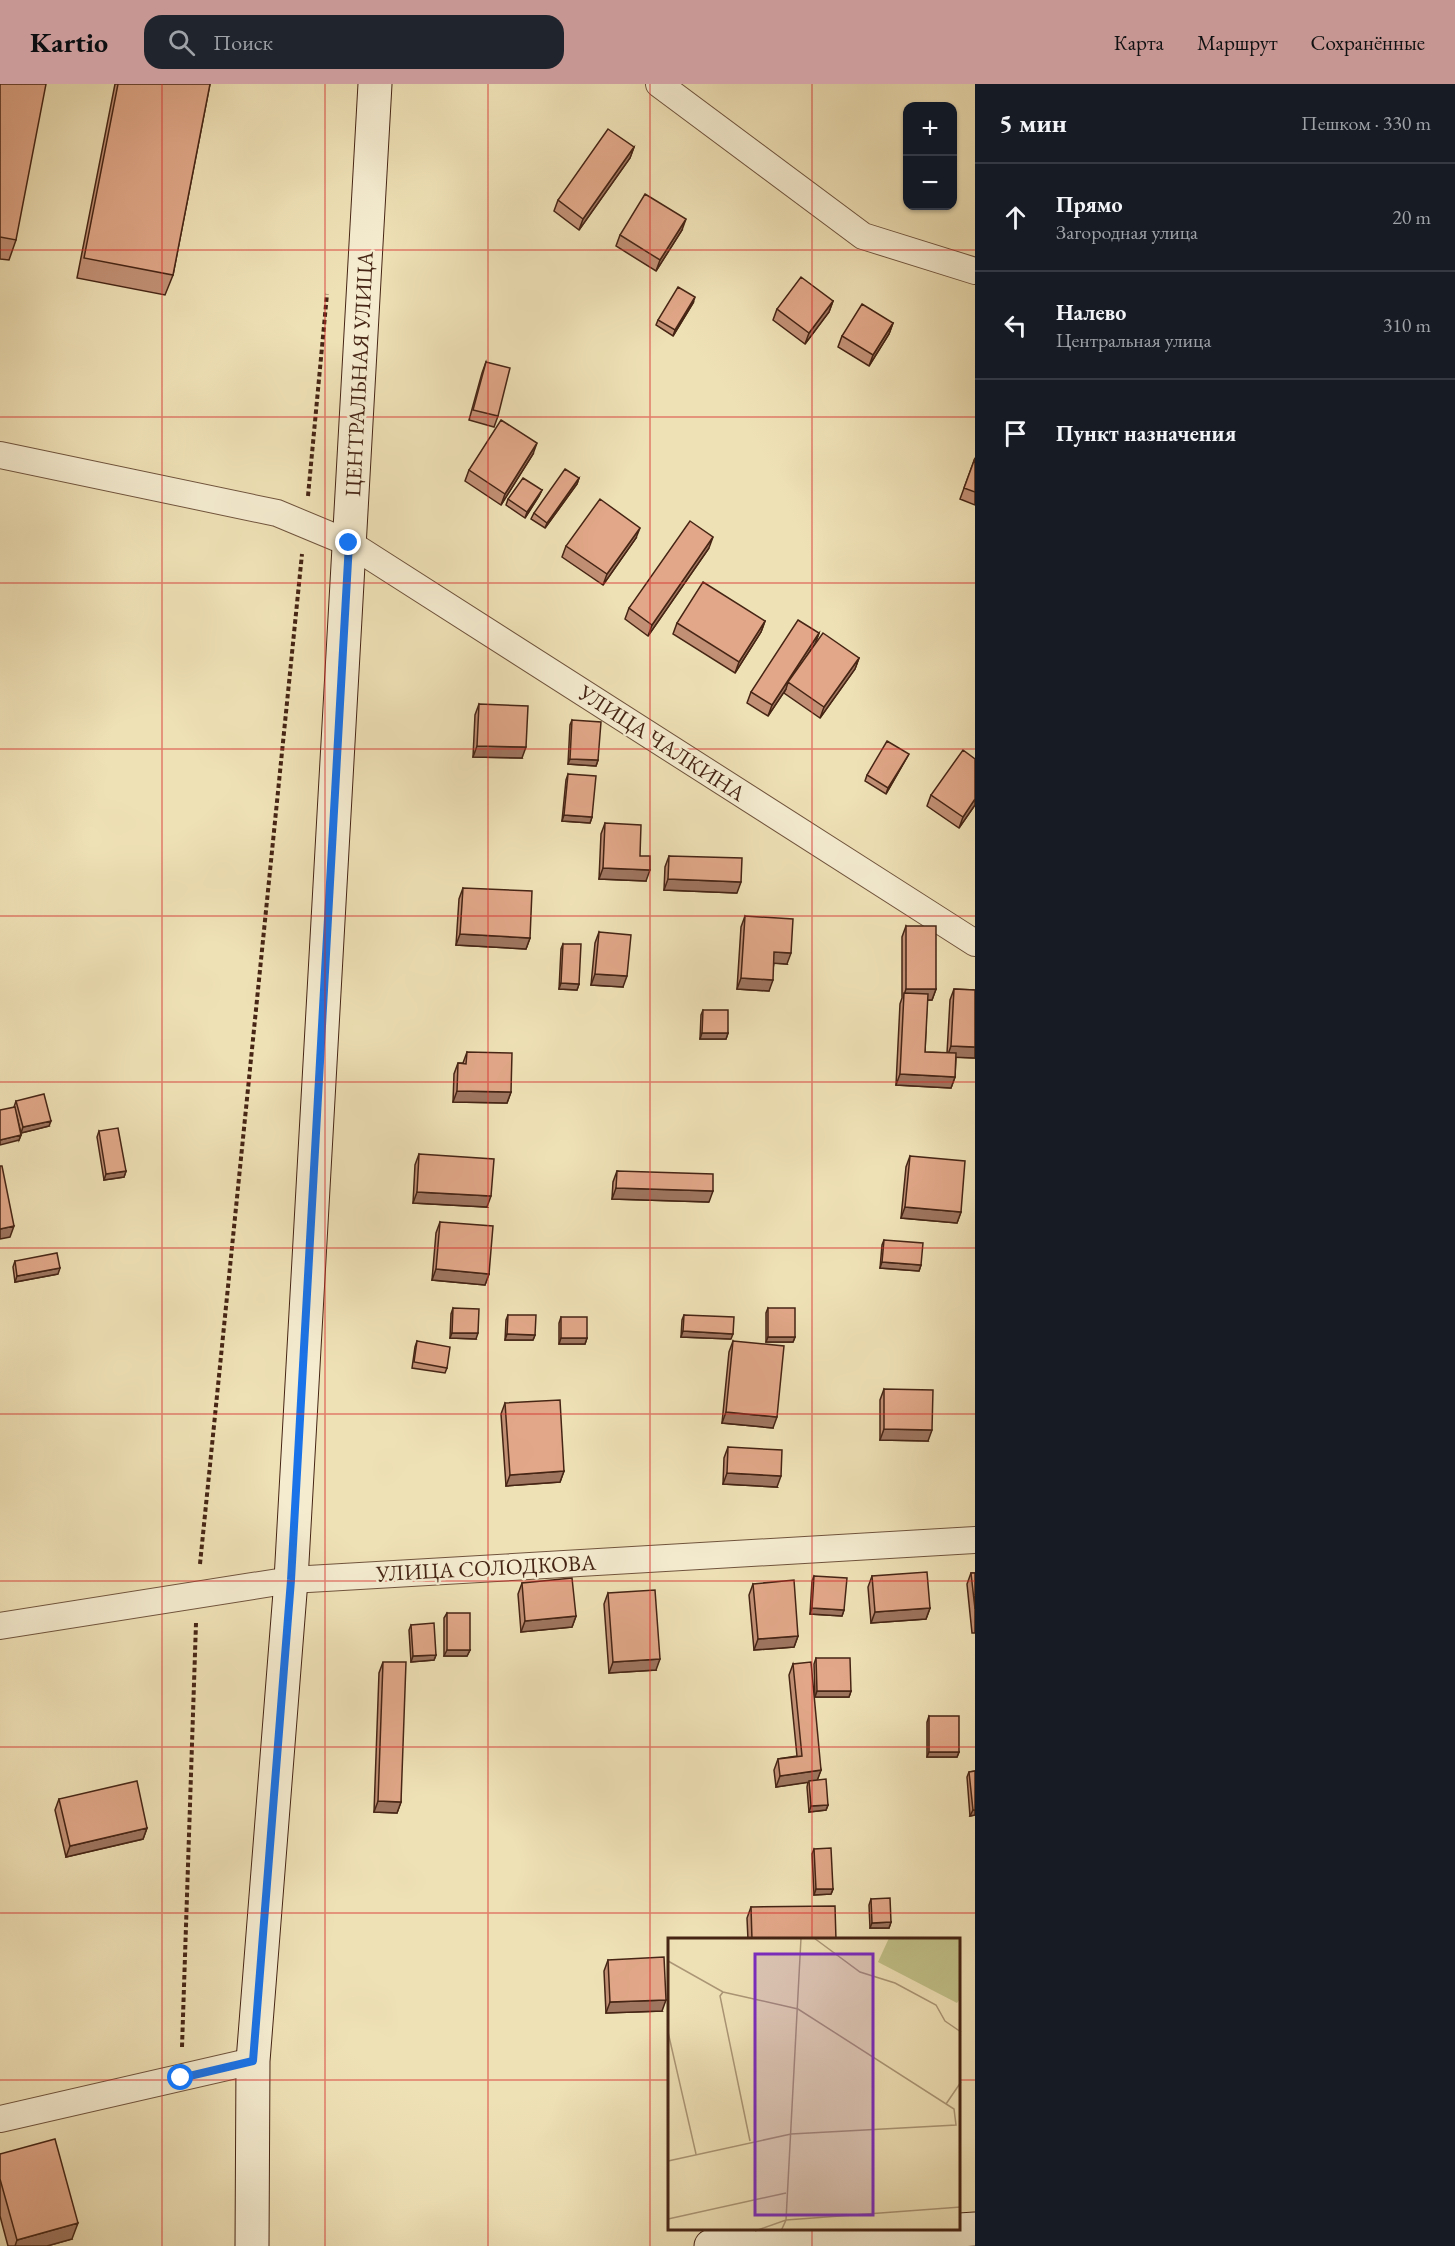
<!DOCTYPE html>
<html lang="ru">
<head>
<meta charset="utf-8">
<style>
  :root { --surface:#171b24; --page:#20242c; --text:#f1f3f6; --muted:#9ea1a6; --line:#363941; --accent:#c59692 }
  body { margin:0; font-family:"EB Garamond",serif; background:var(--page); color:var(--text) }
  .controls { position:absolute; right:18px; top:18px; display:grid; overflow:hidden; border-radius:12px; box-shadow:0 2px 4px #0004 }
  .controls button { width:54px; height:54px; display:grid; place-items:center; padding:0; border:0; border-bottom:2px solid var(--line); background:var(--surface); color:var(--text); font:30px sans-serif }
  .stop { position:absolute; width:18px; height:18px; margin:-14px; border:4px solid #1a73e8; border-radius:50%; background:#fff }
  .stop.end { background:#1a73e8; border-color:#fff; box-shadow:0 2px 6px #0008 }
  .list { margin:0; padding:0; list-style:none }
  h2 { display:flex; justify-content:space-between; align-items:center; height:78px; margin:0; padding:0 24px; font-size:26px }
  h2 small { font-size:20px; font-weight:400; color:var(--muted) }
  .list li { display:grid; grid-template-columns:39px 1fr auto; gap:18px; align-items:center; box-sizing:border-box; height:108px; padding:0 24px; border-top:2px solid var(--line) }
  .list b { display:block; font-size:22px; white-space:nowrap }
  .list p { margin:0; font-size:20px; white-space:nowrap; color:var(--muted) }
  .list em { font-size:20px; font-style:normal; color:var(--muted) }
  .icon { flex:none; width:33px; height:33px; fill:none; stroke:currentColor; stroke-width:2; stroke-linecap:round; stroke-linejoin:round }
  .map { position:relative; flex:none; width:975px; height:2162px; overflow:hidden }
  header { display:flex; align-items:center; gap:36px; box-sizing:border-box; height:84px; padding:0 30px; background:var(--accent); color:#111 }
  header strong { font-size:28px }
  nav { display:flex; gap:33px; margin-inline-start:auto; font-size:21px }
  .search { width:420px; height:54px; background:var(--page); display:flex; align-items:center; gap:15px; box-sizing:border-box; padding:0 21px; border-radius:18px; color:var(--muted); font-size:22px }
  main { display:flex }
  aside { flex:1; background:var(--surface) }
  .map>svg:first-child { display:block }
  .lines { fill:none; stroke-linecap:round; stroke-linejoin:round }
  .street-casing { stroke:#70543d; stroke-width:28 }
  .secondary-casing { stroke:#462515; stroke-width:35 }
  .path { stroke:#462515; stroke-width:4; stroke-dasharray:4.5 3; stroke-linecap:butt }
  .street { stroke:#f5ecd0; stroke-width:26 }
  .secondary { stroke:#f5ecd0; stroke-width:33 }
  .wall { fill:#c29075; stroke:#462515; stroke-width:1.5 }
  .shaded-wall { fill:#9e755f; stroke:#462515; stroke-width:1.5 }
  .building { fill:#e1a788; stroke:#462515; stroke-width:1.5 }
  .route { stroke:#1a73e8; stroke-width:8 }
  .grid { fill:none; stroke:#d62828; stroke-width:1.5; stroke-opacity:0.55 }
  .labels { text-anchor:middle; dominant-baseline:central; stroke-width:5; stroke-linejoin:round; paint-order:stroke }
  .street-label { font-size:22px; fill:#462515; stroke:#f5ecd0 }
  .inset-road { fill:none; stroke:#ab9676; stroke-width:1.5 }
  .view { fill:#7b2cbf; fill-opacity:0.15; stroke:#7b2cbf; stroke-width:3 }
  .inset-edge { fill:none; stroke:#462515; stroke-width:3 }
</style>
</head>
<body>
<header>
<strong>Kartio</strong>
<div class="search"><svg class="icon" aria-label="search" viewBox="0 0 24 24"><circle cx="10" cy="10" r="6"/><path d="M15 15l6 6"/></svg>Поиск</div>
<nav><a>Карта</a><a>Маршрут</a><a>Сохранённые</a></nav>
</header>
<main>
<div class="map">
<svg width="975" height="2162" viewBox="0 0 975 2162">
  <rect width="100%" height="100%" fill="#efe1b6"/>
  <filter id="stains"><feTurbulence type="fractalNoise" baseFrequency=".00333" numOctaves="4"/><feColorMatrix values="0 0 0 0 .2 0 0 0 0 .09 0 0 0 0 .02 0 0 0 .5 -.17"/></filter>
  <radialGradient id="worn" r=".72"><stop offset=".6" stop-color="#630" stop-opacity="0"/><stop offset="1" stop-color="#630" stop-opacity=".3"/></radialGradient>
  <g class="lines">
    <g class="street-casing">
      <path id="street" d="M659 0 863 152 975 187
        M0 371 277 429 349 459 975 859
        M0 1542 291 1496 975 1456
        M0 2035 253 1977"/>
    </g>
    <g class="secondary-casing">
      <path id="secondary" d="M252 2162 253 1977 291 1496 375 0
        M711 2162 975 2145"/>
    </g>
    <path class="path" d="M308 412 327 210
      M200 1480 302 470
      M182 1963 196 1539"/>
    <use href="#street" class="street"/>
    <use href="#secondary" class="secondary"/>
  </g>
  <path class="wall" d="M0 0 16 156 9 176 0 175Z
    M115 0H210L173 191 165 211 77 194Z
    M634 63 630 74 579 146 554 127 558 116Z
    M682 146 656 187 616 162 620 151Z
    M833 217 829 228 805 260 773 236 777 225Z
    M693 219 673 252 656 241 658 236Z
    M893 239 889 250 869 282 838 263 842 252Z
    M486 278 498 332 494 343 469 336 482 289Z
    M533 370 501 421 465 397 469 386Z
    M975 374V421L960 415Z
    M579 394 577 400 545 444 531 435 534 429Z
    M542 406 539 412 525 434 506 421 508 415Z
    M636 454 603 501 562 473 566 462Z
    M709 464 648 552 625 535 629 524Z
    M765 537 761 548 735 589 673 550 677 539Z
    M819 549 815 560 807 571 859 574 855 585 820 634 784 609 786 605 768 632 747 619 751 608Z
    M479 620 522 674 473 673 475 631Z
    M572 636 598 676 596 682 568 680 570 641Z
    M906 675 886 710 865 697 867 691Z
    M568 690 592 733 590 739 562 737 566 696Z
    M931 711 975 721 959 744 927 722Z
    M605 739 640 772 646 797 599 795 601 750Z
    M669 772 737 809 664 806 665 783Z
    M463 804 530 854 526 865 456 861 459 815Z
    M745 832 787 880 774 879 769 907 737 905 741 843Z
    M906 842 936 905 932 916H927L925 968 947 969 950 916 954 905 975 906V974L956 973 955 993 951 1004 896 1001 900 920 902 914V853Z
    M599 848 623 903 591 901 595 859Z
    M563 860 579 900 577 906 559 905 561 865Z
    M703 926 728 949 726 955H700L701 931Z
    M467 968 511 1008 507 1019 453 1018 454 990 458 979H463Z
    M16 1017 49 1042 21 1049 16 1029 21 1051 19 1056 14 1023Z
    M99 1047 126 1087 124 1093 104 1096 97 1053Z
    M419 1070 487 1123 413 1119 415 1081Z
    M910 1072 961 1128 957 1139 901 1134 906 1083Z
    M617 1087 709 1118 612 1115 613 1098Z
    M440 1138 489 1190 485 1201 432 1196 436 1149Z
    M884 1156 921 1181 919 1187 880 1184 882 1161Z
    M15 1177 58 1190 15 1198 13 1183Z
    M453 1224 476 1255 450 1254 451 1230Z
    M768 1224 795 1253 793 1258H766V1229Z
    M508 1231 535 1251 533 1256H505L506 1236Z
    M684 1231 731 1255 681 1253 682 1236Z
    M561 1233 587 1254 585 1260H559V1239Z
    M417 1257 447 1284 445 1289 412 1284 415 1263Z
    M733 1257 773 1344 722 1339 729 1268Z
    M884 1305 928 1357 880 1356V1316Z
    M505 1319 564 1387 560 1398 506 1402 501 1330Z
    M728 1363 777 1403 723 1400 724 1374Z
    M971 1489H975V1549H972L967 1500Z
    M814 1492 844 1526 842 1532 810 1530 812 1497Z
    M872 1492 930 1524 926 1535 871 1539 868 1503Z
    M522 1499 576 1532 572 1543 521 1548 518 1510Z
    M753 1500 798 1552 794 1563 754 1566 749 1511Z
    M608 1509 656 1586 609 1589 604 1520Z
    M447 1529 470 1566 467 1572H444V1534Z
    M411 1541 436 1571 434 1576 411 1578 409 1546Z
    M816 1574 851 1607 849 1613H815L814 1580Z
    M383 1578 401 1718 397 1729 374 1728 379 1589Z
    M793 1580 821 1686 817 1696 828 1721 826 1726 809 1728 807 1703 808 1698 776 1703 774 1686 778 1675 797 1672 789 1591Z
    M929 1632 959 1668 957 1673H927V1638Z
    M975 1687V1731L970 1732 967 1693 969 1688Z
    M59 1715 147 1744 143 1755 66 1773 55 1726Z
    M814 1765 833 1805 831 1810 814 1811 812 1770Z
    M871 1815 891 1838 889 1844H870L869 1821Z
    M751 1823 836 1856H748L747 1834Z
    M608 1876 662 1927 606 1929 604 1887Z
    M0 2070 72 2155 47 2162H8L0 2132Z"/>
  <path class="shaded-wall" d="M634 63 630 74 579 146 583 135Z
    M686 135 682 146 656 187 660 176Z
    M695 213 693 219 673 252 675 246Z
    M833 217 829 228 805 260 809 249Z
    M893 239 889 250 869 282 873 271Z
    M537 359 533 370 501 421 505 410Z
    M579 394 577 400 545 444 547 439Z
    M542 406 539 412 525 434 527 428Z
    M640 444 636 454 603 501 607 490Z
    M713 453 709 464 648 552 652 541Z
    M765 537 761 548 735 589 739 578Z
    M819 549 815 560 789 599 788 598 786 605 768 632 772 621Z
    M859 574 855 585 820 634 824 623Z
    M477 662 526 663 522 674 473 673Z
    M909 670 906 675 886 710 888 704Z
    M570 675 598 676 596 682 568 680Z
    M975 715V721L959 744 963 733Z
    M564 731 592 733 590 739 562 737Z
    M603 784 650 786 646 797 599 795Z
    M668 795 741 798 737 809 664 806Z
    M460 850 530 854 526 865 456 861Z
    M774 868 791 869 787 880 770 879Z
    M595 890 627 892 623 903 591 901Z
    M741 894 773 896 769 907 737 905Z
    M561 899 579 900 577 906 559 905Z
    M906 905H936L932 916H904V911Z
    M702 949H728L726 955H700Z
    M951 962 975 963V974L947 973Z
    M900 990 955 993 951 1004 896 1001Z
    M457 1007 511 1008 507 1019 453 1018Z
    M51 1037 49 1042 21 1049 23 1043Z
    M21 1051 19 1056 0 1061V1056Z
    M126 1087 124 1093 104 1096 106 1090Z
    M616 1104 713 1107 709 1118 612 1115Z
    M417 1108 491 1112 487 1123 413 1119Z
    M905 1123 961 1128 957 1139 901 1134Z
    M14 1142 10 1153 0 1155V1145Z
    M882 1178 921 1181 919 1187 880 1184Z
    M60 1184 58 1190 15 1198 17 1192Z
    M436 1185 489 1190 485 1201 432 1196Z
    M683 1247 733 1250 731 1255 681 1253Z
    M452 1249H478L476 1255 450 1254Z
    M507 1250 535 1251 533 1256H505Z
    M768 1253H795L793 1258H766Z
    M561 1254H587L585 1260H559Z
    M726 1328 777 1333 773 1344 722 1339Z
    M884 1345 932 1346 928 1357 880 1356Z
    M564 1387 560 1398 506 1402 510 1391Z
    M727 1389 781 1392 777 1403 723 1400Z
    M812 1524 844 1526 842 1532 810 1530Z
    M930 1524 926 1535 871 1539 875 1528Z
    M576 1532 572 1543 521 1548 525 1537Z
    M798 1552 794 1563 754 1566 758 1555Z
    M447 1566H470L467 1572H444Z
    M436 1571 434 1576 411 1578 413 1572Z
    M660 1575 656 1586 609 1589 613 1578Z
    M817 1607H851L849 1613H815Z
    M929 1668H959L957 1673H927Z
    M821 1686 817 1697 776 1703 780 1692Z
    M378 1717 401 1718 397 1729 374 1728Z
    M828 1721 826 1726 809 1728 811 1722Z
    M973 1726H975V1731L970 1732Z
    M147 1744 143 1755 66 1773 70 1762Z
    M816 1805H833L831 1810 814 1811Z
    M891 1838 889 1844H870L872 1839Z
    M666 1916 662 1927 606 1929 610 1918Z
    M78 2139 72 2155 47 2162H15L17 2156Z"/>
  <path class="building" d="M0 0H46L16 156 0 153Z
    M118 0H210L173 191 84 174Z
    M608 45 634 63 583 135 558 116Z
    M645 110 686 135 660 176 620 151Z
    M801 193 833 217 809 249 777 225Z
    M678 203 695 213 675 246 658 236Z
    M862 220 893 239 873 271 842 252Z
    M486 278 510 284 498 332 473 326Z
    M501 336 537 359 505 410 469 386Z
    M975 374V408L964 404Z
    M565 385 579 394 547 439 534 429Z
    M523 394 542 406 527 428 508 415Z
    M600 415 640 444 607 490 566 462Z
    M690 437 713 453 652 541 629 524Z
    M703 498 765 537 739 578 677 539Z
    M798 536 819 549 772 621 751 608Z
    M823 549 859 574 824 623 788 598Z
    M479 620 528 622 526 663 477 662Z
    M572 636 601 638 598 676 570 675Z
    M887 657 909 670 888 704 867 691Z
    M963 666 975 675V715L963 733 931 711Z
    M568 690 596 692 592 733 564 731Z
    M605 739 641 741 640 772H650V786L603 784Z
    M669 772 742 774 741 798 668 795Z
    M463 804 532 807 530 854 460 850Z
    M745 832 793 835 791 869 774 868 773 896 741 894Z
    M906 842H936V905H906Z
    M599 848 631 851 627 892 595 890Z
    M563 860H581L579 900 561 899Z
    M954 905 975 906V963L951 962Z
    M904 909 928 910 925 968 956 969 955 993 900 990Z
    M703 926H728V949H702Z
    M467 968 512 969 511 1008 457 1007 458 979 466 980Z
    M44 1010 51 1037 23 1043 16 1017Z
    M15 1023 21 1051 0 1056V1026Z
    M118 1044 126 1087 106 1090 99 1047Z
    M419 1070 494 1075 491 1112 417 1108Z
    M910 1072 965 1077 961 1128 905 1123Z
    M0 1082H2L14 1142 0 1145Z
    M617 1087 713 1090V1107L616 1104Z
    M440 1138 493 1142 489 1190 436 1185Z
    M884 1156 923 1159 921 1181 882 1178Z
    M57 1169 60 1184 17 1192 15 1177Z
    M453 1224 479 1225 478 1249H452Z
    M768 1224H795V1253H768Z
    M508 1231H536L535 1251 507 1250Z
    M684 1231 734 1233 733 1250 683 1247Z
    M561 1233H587V1254H561Z
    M417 1257 450 1263 447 1284 414 1278Z
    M733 1257 784 1262 777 1333 726 1328Z
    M884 1305 933 1306 932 1346 884 1345Z
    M560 1316 564 1387 510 1391 505 1319Z
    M728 1363 782 1366 781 1392 727 1389Z
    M927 1488 930 1524 875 1528 872 1492Z
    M971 1489H975V1525Z
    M814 1492 847 1494 844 1526 812 1524Z
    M572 1494 576 1532 525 1537 522 1499Z
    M794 1496 798 1552 758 1555 753 1500Z
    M655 1506 660 1575 613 1578 608 1509Z
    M447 1529H470V1566H447Z
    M434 1539 436 1571 413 1572 411 1541Z
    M816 1574H850L851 1607H817Z
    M383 1578H406L401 1718 378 1717Z
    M811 1578 821 1686 780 1692 778 1675 802 1672 793 1580Z
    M929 1632H959V1668H929Z
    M975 1687V1726H973L969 1688Z
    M826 1695 828 1721 811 1722 809 1697Z
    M137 1697 147 1744 70 1762 59 1715Z
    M831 1764 833 1805H816L814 1765Z
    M890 1814 891 1838 872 1839 871 1815Z
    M835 1822 836 1856H752L751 1823Z
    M664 1873 666 1916 610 1918 608 1876Z
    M55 2055 78 2139 17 2156 0 2095V2070Z"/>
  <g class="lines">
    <path class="route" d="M181 1994 253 1977 291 1496 349 459"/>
  </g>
  <path class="grid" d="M162 0V2162M325 0V2162M488 0V2162M650 0V2162M812 0V1856M0 166H975M0 333H975M0 499H975M0 665H975M0 832H975M0 998H975M0 1164H975M0 1330H975M0 1497H975M0 1663H975M0 1829H975M0 1996H669M958 1996H975M812 2146V2162"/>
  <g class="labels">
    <g class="street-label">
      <text transform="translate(359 290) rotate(-87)">ЦЕНТРАЛЬНАЯ УЛИЦА</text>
      <text transform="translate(662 659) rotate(33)">УЛИЦА ЧАЛКИНА</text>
      <text transform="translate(486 1484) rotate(-3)">УЛИЦА СОЛОДКОВА</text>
    </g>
  </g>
  <g transform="translate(668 1854)">
    <rect width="292" height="292" fill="#efe1b6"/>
    <path d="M221 0H292V61L289 65 210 24Z" fill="#c1c088"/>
    <path class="inset-road" d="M146 0 192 34 227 45 268 67 277 83 293 94M0 23 55 54 130 71 286 171 288 187 123 196 0 223M55 54 52 58 82 203M0 94 28 216M278 166 293 144M0 281 118 255M87 293 118 282 293 269M113 293 118 282 133 0"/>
    <path class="view" d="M87 16H205V277H87Z"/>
    <rect width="292" height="292" class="inset-edge"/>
  </g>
  <rect width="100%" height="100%" filter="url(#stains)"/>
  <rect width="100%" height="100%" fill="url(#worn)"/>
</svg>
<div class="controls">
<button>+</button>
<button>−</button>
</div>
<div class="stop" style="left:181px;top:1994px"></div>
<div class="stop end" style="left:349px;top:459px"></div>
</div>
<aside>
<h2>5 мин<small>Пешком · 330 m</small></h2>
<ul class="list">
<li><svg class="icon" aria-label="ahead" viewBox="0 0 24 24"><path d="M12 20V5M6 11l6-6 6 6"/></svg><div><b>Прямо</b><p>Загородная улица</p></div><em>20 m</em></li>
<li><svg class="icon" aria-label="left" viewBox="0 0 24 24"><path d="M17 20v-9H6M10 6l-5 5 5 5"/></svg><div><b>Налево</b><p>Центральная улица</p></div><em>310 m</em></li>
<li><svg class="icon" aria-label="arrive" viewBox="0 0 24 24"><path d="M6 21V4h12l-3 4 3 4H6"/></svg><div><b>Пункт назначения</b></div></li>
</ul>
</aside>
</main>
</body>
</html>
